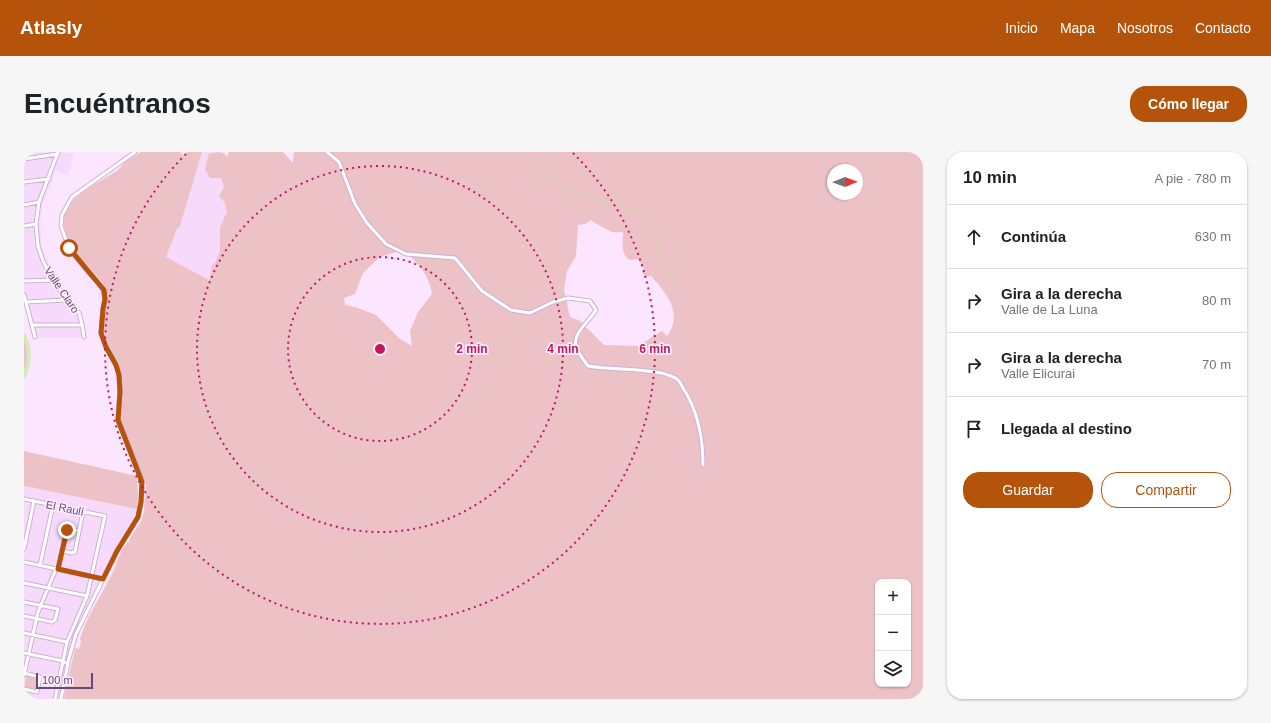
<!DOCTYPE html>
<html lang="es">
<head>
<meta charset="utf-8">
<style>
  :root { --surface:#fff; --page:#f6f6f6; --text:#202124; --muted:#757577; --line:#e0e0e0; --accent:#b45309 }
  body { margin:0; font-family:Helvetica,sans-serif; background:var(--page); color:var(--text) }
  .controls { position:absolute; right:12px; bottom:12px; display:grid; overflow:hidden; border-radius:8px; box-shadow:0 1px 3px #0004 }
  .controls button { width:36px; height:36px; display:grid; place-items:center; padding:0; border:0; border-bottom:1px solid var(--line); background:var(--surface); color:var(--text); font:20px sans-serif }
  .compass { position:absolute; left:803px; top:12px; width:36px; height:36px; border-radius:50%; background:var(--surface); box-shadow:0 1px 3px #0004; rotate:89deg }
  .scale { position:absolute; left:12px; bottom:10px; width:57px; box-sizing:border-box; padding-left:4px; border:2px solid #684879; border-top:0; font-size:11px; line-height:14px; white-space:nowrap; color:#684879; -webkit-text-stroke:3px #fdedff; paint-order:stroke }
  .stop { position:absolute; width:12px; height:12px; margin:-9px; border:3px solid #b45309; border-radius:50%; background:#fff }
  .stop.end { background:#b45309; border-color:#fff; box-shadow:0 1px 4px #0008 }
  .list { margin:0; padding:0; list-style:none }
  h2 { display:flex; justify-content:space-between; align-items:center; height:52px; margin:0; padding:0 16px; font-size:17px }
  h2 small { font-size:13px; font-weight:400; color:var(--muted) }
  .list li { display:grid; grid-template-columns:26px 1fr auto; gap:12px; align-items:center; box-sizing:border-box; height:64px; padding:0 16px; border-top:1px solid var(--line) }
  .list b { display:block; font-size:15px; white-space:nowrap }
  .list p { margin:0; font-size:13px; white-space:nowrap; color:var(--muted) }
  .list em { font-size:13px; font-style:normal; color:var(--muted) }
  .actions { display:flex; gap:8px; padding:12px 16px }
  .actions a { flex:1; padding:9px 0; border:1px solid var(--accent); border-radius:16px; text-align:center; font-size:14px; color:var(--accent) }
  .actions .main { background:var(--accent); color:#fff }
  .icon { flex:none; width:22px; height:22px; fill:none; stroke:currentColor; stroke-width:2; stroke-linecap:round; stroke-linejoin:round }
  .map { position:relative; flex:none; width:899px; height:547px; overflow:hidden; border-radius:16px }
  header { display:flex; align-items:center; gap:24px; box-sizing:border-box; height:56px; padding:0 20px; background:var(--accent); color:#fff }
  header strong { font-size:19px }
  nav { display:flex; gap:22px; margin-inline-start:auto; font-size:14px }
  .intro { display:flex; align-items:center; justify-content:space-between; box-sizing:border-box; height:96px; padding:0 24px }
  h1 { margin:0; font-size:28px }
  .button { padding:10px 18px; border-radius:16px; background:var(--accent); color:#fff; font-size:14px; font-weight:700 }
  main { display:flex; gap:24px; padding:0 24px }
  aside { flex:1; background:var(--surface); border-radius:16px; box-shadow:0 1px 3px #0004 }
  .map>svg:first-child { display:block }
  .residential { fill:#f6d9fb }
  .green { fill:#edc2c7; fill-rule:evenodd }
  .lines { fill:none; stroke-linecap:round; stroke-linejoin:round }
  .stream { stroke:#c0dc9d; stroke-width:1 }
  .canal { stroke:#d4eab8; stroke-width:4 }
  .minor-casing { stroke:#ccb0d6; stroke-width:5 }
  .minor { stroke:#fff; stroke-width:3 }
  .route { stroke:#b45309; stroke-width:5 }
  .ring { fill:none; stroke:#c2185b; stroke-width:2; stroke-dasharray:2 4 }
  .labels { text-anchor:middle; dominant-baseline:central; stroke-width:3.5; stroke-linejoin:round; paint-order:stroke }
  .street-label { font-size:11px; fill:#684879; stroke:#fdedff }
  .centre { fill:#c2185b; stroke:#fdedff; stroke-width:2 }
  .ring-label { font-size:12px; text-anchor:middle; font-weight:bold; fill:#c2185b; stroke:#fdedff; stroke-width:3.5; stroke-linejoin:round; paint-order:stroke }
</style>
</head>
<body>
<header>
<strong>Atlasly</strong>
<nav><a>Inicio</a><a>Mapa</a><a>Nosotros</a><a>Contacto</a></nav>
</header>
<div class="intro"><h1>Encuéntranos</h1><a class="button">Cómo llegar</a></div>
<main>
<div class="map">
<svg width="899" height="547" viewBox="0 0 899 547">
  <rect width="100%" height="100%" fill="#fce5fe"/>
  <path class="residential" d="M0 0 50 1 44 23 32 19 19 50 16 72 18 95 24 110 31 126 56 160 61 186H10L0 147Z
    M178 0H194L185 2 200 35 201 51 203 60 196 75V99L192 109 188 114 185 128 142 105 153 77 156 73Z
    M0 334 113 357 111 363 78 424 46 491 33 547H0Z"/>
  <path class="green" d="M117 0H156L160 4 163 0H178L156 74 153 77 142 105 185 128 188 114 192 109 196 99V75L203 60 201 51 195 44 200 35 197 26H186L181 17 185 2 194 0 200 1 203 5 205 0H259L269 11 270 0H899V547H40L51 496 55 497 57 490 56 487C63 463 78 443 89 420 94 410 96 396 105 390L106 386 118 368 120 359 122 333 96 269 98 238 97 221 94 212 84 193 79 175 83 149 82 140 78 130 51 100 44 89 40 75V64L48 49 66 35 93 19 102 9ZM809 18H833V42H809ZM567 68C570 71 584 78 588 80 591 81 595 80 599 80 599 91 596 102 606 108L614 107 620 117 618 120 621 124H627C642 141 660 161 643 184L638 179 614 194 580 193 556 169 546 165 540 138 543 119 552 104 554 73 561 72ZM379 98C393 110 405 122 408 142L394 160 386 179 388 194 376 187 352 163 331 155 321 153 320 146 331 142 339 121 356 105ZM854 430H884V532H854Z
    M0 183C7 198 6 208 0 224Z
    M0 299 113 324 114 344 113 357 0 334Z
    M3 523 14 525 11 538 0 536Z"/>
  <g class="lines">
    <path class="stream" d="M502 0 513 22 576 49 613 61 633 82 636 100 655 136"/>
    <path class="canal" d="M0 183C7 198 6 208 0 224"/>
    <g class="minor-casing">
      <path id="minor" d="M34 0 15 50 12 72 14 94 19 109 29 128 43 148 55 161 58 172 60 185
        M303 0 315 10 331 52 343 71 362 92 382 102 431 106 458 139 487 158 506 161 529 150 544 146 566 149 572 158C566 169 548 181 552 195 554 201 560 208 564 214 588 218 613 216 637 221 642 222 651 225 654 228 656 230 658 234 659 236 674 259 679 286 679 313
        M0 7 34 2
        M0 30 25 27
        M0 53 15 50
        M0 74 12 72
        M0 129 29 128
        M0 143 11 185
        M2 150 43 148
        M8 173H58
        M0 347 81 364 63 444 43 490 31 547
        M0 397 10 349
        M38 399 48 401 51 400 59 359
        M0 410 79 427
        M16 413 29 353
        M34 417 42 379 45 377 55 379
        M0 431 63 444
        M0 450 34 457 31 468 28 470 0 464
        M0 481 43 490
        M0 501 39 509 44 512
        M0 521 16 525 13 540 0 537
        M0 523 14 460 32 417
        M37 547 45 506 52 482 93 399 114 365 117 350 118 337 116 322 94 268 96 240 95 223 92 213 82 195 77 181 79 157 81 147 79 138 75 132 59 114 45 96 37 74 38 63 48 45 111 0"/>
    </g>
    <use href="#minor" class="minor"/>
  </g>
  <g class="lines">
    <path class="route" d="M43 378 34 417 79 427 93 399 114 365 117 350 118 330 94 268 96 240 95 223 92 213 82 195 77 181 79 157 81 147 80 138 45 96"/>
  </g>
  <g class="ring">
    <circle cx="356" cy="197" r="92"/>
    <circle cx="356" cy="197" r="183"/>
    <path d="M549 1A275 275 0 1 1 163 1"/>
  </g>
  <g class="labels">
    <g class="street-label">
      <text transform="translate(38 138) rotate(56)">Valle Claro</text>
      <text transform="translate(41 356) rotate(12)">El Raulí</text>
    </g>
  </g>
  <circle cx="356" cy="197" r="6" class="centre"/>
  <g class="ring-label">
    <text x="448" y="201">2 min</text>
    <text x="539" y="201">4 min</text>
    <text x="631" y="201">6 min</text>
  </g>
</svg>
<div class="controls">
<button>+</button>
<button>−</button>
<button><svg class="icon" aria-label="layers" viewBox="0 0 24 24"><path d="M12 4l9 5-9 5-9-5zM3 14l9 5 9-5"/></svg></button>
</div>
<svg class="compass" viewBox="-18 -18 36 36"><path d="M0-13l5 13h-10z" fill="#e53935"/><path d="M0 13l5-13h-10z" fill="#757577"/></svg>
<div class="scale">100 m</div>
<div class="stop" style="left:45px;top:96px"></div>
<div class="stop end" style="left:43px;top:378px"></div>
</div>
<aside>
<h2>10 min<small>A pie · 780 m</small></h2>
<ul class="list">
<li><svg class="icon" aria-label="ahead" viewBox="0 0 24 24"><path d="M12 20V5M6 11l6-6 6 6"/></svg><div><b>Continúa</b></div><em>630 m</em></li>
<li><svg class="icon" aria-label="right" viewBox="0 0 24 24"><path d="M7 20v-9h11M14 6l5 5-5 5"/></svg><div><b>Gira a la derecha</b><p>Valle de La Luna</p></div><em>80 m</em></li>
<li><svg class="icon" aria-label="right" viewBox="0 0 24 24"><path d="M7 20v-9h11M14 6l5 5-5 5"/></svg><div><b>Gira a la derecha</b><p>Valle Elicurai</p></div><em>70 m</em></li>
<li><svg class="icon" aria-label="arrive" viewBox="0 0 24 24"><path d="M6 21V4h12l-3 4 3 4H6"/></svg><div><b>Llegada al destino</b></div></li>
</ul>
<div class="actions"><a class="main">Guardar</a><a>Compartir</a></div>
</aside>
</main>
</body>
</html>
